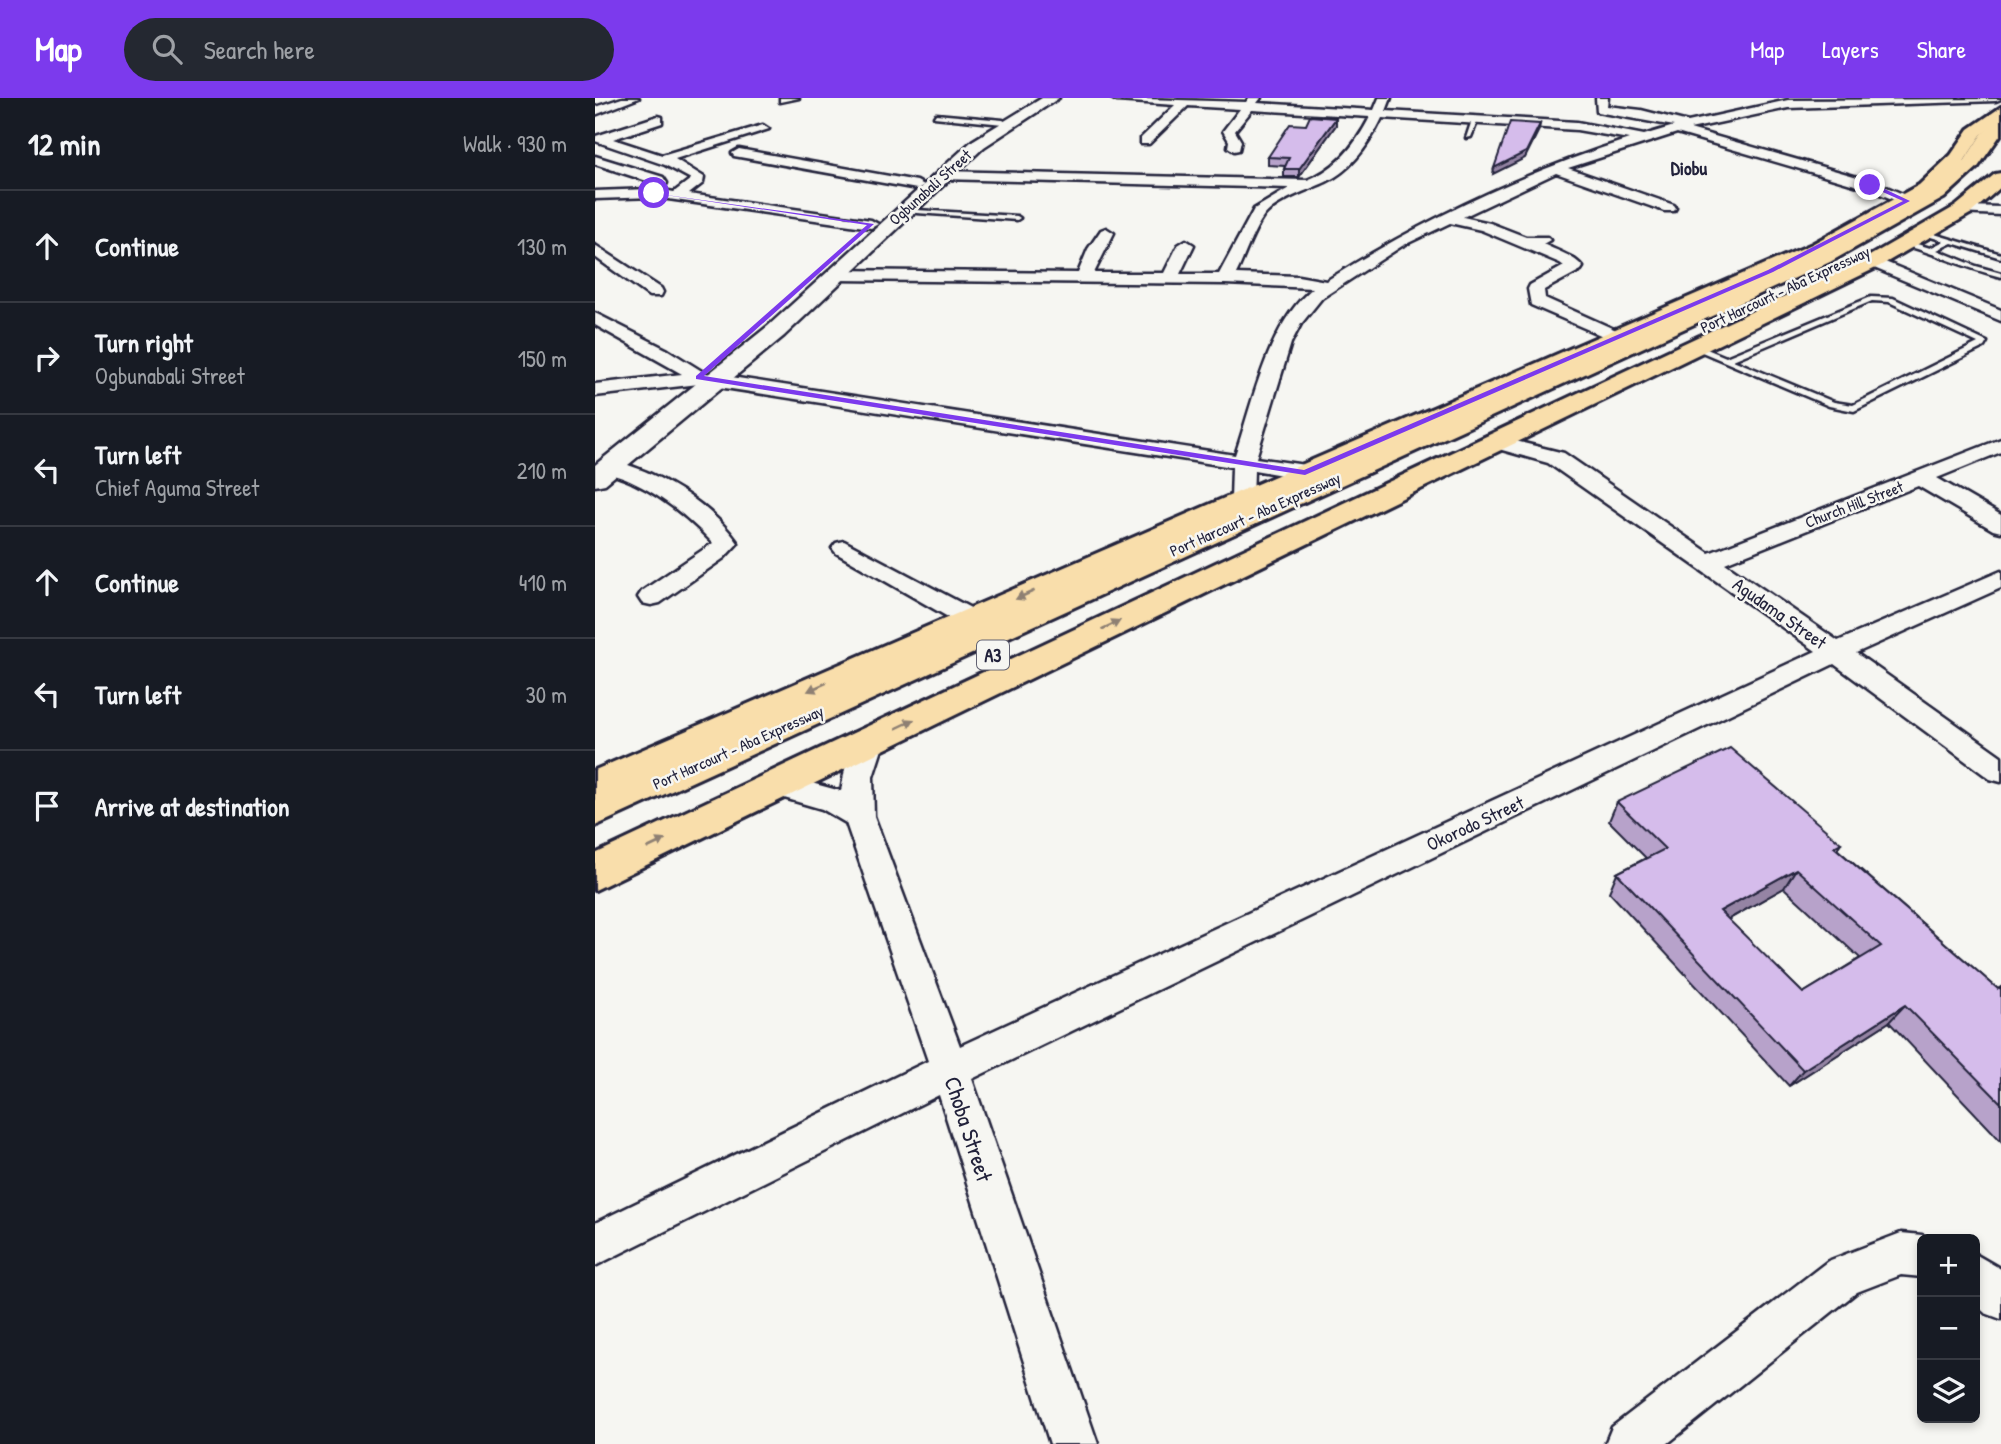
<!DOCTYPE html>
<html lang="en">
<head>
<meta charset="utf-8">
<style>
  :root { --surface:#171b24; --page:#242831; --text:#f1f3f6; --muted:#9ea1a6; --line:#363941; --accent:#7c3aed }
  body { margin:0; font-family:"Patrick Hand",sans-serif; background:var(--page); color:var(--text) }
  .controls { position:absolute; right:21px; bottom:21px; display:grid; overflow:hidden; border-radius:10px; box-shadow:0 4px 10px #0003 }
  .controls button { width:63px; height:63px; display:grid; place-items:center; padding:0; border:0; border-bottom:2px solid var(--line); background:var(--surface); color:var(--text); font:35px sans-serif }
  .stop { position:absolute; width:21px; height:21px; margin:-16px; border:5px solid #7c3aed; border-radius:50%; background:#fff }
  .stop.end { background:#7c3aed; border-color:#fff; box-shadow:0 2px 7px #0008 }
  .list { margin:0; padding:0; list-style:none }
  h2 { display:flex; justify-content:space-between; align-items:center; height:91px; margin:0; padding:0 28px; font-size:30px }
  h2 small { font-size:23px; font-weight:400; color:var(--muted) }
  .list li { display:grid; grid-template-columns:46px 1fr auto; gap:21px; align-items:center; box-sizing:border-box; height:112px; padding:0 28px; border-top:2px solid var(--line) }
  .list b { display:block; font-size:26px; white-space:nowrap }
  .list p { margin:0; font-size:23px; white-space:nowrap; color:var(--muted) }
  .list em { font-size:23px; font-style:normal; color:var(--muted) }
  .icon { flex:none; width:38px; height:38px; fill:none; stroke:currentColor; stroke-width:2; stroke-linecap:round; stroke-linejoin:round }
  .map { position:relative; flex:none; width:1406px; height:1346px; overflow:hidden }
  header { display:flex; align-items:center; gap:42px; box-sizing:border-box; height:98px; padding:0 35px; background:var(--accent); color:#fff }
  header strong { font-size:33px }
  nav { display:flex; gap:38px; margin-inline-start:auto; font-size:24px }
  .search { width:490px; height:63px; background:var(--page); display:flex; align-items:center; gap:18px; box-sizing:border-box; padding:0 24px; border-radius:38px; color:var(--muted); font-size:26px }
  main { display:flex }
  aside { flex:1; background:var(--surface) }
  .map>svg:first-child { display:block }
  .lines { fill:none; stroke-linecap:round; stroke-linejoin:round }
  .service-casing { stroke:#22223b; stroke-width:5 }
  .minor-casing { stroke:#22223b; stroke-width:5 }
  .tertiary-casing { stroke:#22223b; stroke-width:5 }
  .primary-casing { stroke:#22223b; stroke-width:6 }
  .trunk-casing { stroke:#22223b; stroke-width:6 }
  .service { fill:#f6f6f2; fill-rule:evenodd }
  .minor { fill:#f6f6f2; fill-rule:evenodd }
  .tertiary { fill:#f6f6f2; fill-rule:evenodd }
  .primary { fill:#f9deab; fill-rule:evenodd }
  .trunk { fill:#f9deab; fill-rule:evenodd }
  .wall { fill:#b7a2ca; stroke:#22223b; stroke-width:2; fill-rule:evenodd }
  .shaded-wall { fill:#9584a4; stroke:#22223b; stroke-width:2 }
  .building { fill:#d5bceb; stroke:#22223b; stroke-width:2; fill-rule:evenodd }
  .oneway { fill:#8e8073 }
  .route { fill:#7c3aed }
  .labels { text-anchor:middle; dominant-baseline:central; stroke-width:5; stroke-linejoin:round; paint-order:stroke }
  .far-street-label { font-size:16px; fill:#22223b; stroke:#f6f6f2 }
  .shield { fill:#f6f6f2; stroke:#626272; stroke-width:2 }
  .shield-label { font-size:18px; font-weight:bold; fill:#22223b }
  .far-quarter-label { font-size:19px; font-weight:bold; fill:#22223b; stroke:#f6f6f2 }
  .street-label { font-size:19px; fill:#22223b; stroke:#f6f6f2 }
  .near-street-label { font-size:23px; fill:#22223b; stroke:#f6f6f2 }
</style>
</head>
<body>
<header>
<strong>Map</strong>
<div class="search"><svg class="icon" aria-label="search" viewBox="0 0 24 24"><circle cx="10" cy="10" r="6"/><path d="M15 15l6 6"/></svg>Search here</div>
<nav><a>Map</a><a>Layers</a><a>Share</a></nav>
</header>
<main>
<aside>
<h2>12 min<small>Walk · 930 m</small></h2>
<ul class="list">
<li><svg class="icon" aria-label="ahead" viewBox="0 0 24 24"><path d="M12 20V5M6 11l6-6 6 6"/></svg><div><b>Continue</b></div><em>130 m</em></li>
<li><svg class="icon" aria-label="right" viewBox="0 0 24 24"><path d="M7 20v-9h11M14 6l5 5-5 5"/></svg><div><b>Turn right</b><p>Ogbunabali Street</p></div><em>150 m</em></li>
<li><svg class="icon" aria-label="left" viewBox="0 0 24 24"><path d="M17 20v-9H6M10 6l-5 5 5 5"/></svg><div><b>Turn left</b><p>Chief Aguma Street</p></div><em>210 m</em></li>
<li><svg class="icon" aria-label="ahead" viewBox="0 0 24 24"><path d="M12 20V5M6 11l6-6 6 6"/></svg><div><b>Continue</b></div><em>410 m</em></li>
<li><svg class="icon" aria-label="left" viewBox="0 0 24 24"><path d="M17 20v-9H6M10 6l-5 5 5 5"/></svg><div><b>Turn left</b></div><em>30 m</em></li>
<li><svg class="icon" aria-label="arrive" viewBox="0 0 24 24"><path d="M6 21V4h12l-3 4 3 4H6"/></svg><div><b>Arrive at destination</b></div></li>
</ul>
</aside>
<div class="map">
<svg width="1406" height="1346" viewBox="0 0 1406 1346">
  <rect width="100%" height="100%" fill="#f6f6f2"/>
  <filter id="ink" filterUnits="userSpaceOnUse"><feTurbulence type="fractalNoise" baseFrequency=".0143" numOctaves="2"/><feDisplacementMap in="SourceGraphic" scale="14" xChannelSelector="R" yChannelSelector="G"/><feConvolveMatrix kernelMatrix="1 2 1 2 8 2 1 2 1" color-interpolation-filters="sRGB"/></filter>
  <g filter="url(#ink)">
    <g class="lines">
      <g class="service-casing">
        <path id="service" d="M341 16 408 22 411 24 408 26 339 19Z
          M880 20 883 22 876 39 871 40 877 22Z
          M305 111 422 118 425 120 422 122 307 114Z
          M1326 132 1406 156V160L1357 145 1342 152 1381 168 1406 175V179C1373 171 1342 156 1309 147L1308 145 1312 143 1335 150 1349 143 1326 136Z
          M1276 199 1298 200 1392 244 1389 249 1259 313 1234 308 1095 249 1102 247 1131 259ZM1277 203 1294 204 1383 245 1258 307 1239 304 1138 262Z"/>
      </g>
      <g class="minor-casing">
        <path id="minor" d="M27 0H44L0 17V9Z
          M185 0H204L185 4Z
          M516 0 651 4 654 0H666L662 5 779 12 784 0H796L791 13 982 24 1049 37 1079 28 1002 14 1001 0H1013L1012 8 1046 12 1093 24 1193 2 1406 1 1401 3 1193 10 1095 31 1280 84 1317 100 1319 103 1317 106 1312 107 1270 90 1082 35 973 70 1079 107 1081 110 1079 113H1069L961 75 868 119 895 125 931 139H952L955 142 948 146C962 153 978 157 988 169L986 172 949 192 950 200 1030 236 1033 240 1024 245 936 207 933 191 935 187 969 168 965 165 886 132 855 125 807 148 727 200 706 226 696 245 661 360 710 367 718 369 721 374 718 379 710 381 659 372 658 402 655 407H639L636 402 637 369 104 286 0 298V286L87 276 0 227V215L73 252 110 275 640 357C658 304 673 226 718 190L630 186 241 182 233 177 241 172 483 175 493 151 506 132 511 130 519 135 499 175H569L583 147 591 142 599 147 585 176H624L659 111 694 90 347 81 340 77 347 73 712 82C742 71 761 46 775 19L657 12 640 33 646 43 644 52 639 53 633 49 634 43 628 33 645 11 593 8 554 46H546V40L580 7 522 3ZM787 20 982 32 1034 41C927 75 826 123 731 183L703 178 641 176C650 158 657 134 669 118 682 102 714 92 731 84 757 72 775 45 787 20Z
          M63 18 67 19V25L18 41 67 57 168 27 174 31 80 61 109 79 108 85 94 96 276 122 283 126 276 130 59 99 0 101V93L55 91 58 85 0 66V58L68 79 72 85 68 92 79 94 96 81 70 67 0 43 1 38Z
          M144 51 322 83 329 87 322 91 139 58 137 55Z
          M1368 108 1406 109V117L1363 115 1361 112 1363 109Z
          M0 147 66 190 68 194 66 198H54L0 159Z
          M1278 159 1406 212V223L1272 167 1270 164Z
          M900 338 969 355 1114 455 1406 341V354L1342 380 1406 417V434L1398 432 1323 388 1130 465 1243 543 1406 473V490L1261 555 1406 658V684L1395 681 1239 566 377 981 503 1346H455L344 997 0 1168V1125L333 963 251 725 227 711 172 695 168 687 172 679 183 676 246 693 250 671 266 635 276 632 286 635 290 642 278 679 279 718 365 948 1221 553 953 365 893 348 890 344 893 340Z
          M16 362C62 373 115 405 143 445L129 460 65 505 56 507 47 505 43 499 47 493 118 445C95 421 69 399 39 385 29 379 12 377 5 368L8 363Z
          M249 443 385 515 389 521 385 527 376 529 367 527 241 455 237 450 241 445Z
          M1306 1135 1327 1137 1338 1141H1327V1179L1306 1177 1262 1194 1072 1346H1010L1017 1329 1233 1163Z
          M1380 1156 1406 1171V1221L1390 1215 1380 1206Z"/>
      </g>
      <g class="tertiary-casing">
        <path id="tertiary" d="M447 0H464L389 49 189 238 10 386 0 388V367L173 228 377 43Z"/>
      </g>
      <g class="primary-casing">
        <path id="primary" d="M1406 9V22L1386 37 1368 65 1336 95 1231 154 0 703V672L1217 146 1324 87 1356 57 1374 31Z
          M1406 75V89L1375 116 1285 168 0 792V756L1271 160 1361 108 1400 76Z"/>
      </g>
      <g class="trunk-casing">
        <path id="trunk" d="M1406 22V36L1383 69 1349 100 1235 164 0 728V696L1221 156 1337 92 1370 62 1386 37 1400 24Z"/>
      </g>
      <use href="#service" class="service"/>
      <use href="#minor" class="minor"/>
      <use href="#tertiary" class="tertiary"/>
      <use href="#primary" class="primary"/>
      <use href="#trunk" class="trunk"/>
    </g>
    <path class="wall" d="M741 20V27L704 79H689V71L690 68 673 67V59L711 27Z
      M1022 704 1246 745 1242 751 1403 891 1406 889V1043L1294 924 1194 988 1014 794 1022 775 1051 760 1014 723ZM1189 790 1265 860 1208 895 1133 822Z"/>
    <path class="shaded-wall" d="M741 20V27L704 79V71Z
      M945 26 944 32 930 60 898 76 899 70Z
      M1201 771 1189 790 1114 832 1125 813Z
      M1310 907 1294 924 1194 988 1208 972Z"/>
    <path class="building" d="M715 18 741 20 704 71H689L694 60 673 59 695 26 711 27Z
      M915 24 945 26 931 54 899 70Z
      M1135 650 1246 745 1239 749 1403 891 1406 889V1005L1310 907 1208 972 1022 775 1070 751 1022 704ZM1201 771 1286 848 1208 895 1125 813Z"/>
    <defs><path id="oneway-solid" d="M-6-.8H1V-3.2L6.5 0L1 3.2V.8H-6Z" transform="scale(1.75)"/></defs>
    <g class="oneway">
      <use href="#oneway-solid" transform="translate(430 497) rotate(156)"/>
      <use href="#oneway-solid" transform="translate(516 527) rotate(-26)"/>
      <use href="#oneway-solid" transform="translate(222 589) rotate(156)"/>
      <use href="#oneway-solid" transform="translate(310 626) rotate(-26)"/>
      <use href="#oneway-solid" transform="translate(61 746) rotate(-26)"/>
    </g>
  </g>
  <path class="route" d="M1277 85 1315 103 1178 174 710 377 101 281V278L272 127 57 95 279 126 109 278 709 372 1173 172 1308 103 1272 87Z"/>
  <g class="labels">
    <g class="far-street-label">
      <text transform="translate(335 89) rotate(-42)">Ogbunabali Street</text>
      <text transform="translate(1190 191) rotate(-25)">Port Harcourt - Aba Expressway</text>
      <text transform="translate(1259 406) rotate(-21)">Church Hill Street</text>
      <text transform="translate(660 416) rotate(-24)">Port Harcourt - Aba Expressway</text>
      <text transform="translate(143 649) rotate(-24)">Port Harcourt - Aba Expressway</text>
    </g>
    <rect class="shield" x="382" y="542.5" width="32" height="29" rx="5"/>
    <g class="shield-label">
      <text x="398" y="557">A3</text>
    </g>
    <g class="far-quarter-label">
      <text x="1094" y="70">Diobu</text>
    </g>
    <g class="street-label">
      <text transform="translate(1185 515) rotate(35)">Agudama Street</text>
      <text transform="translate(880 725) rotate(-25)">Okorodo Street</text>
    </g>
    <g class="near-street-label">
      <text transform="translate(374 1031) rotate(72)">Choba Street</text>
    </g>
  </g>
</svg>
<div class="controls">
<button>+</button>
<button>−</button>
<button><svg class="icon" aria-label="layers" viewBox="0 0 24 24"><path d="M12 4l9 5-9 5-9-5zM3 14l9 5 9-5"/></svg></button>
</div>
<div class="stop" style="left:59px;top:95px"></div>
<div class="stop end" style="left:1275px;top:87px"></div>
</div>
</main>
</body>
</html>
